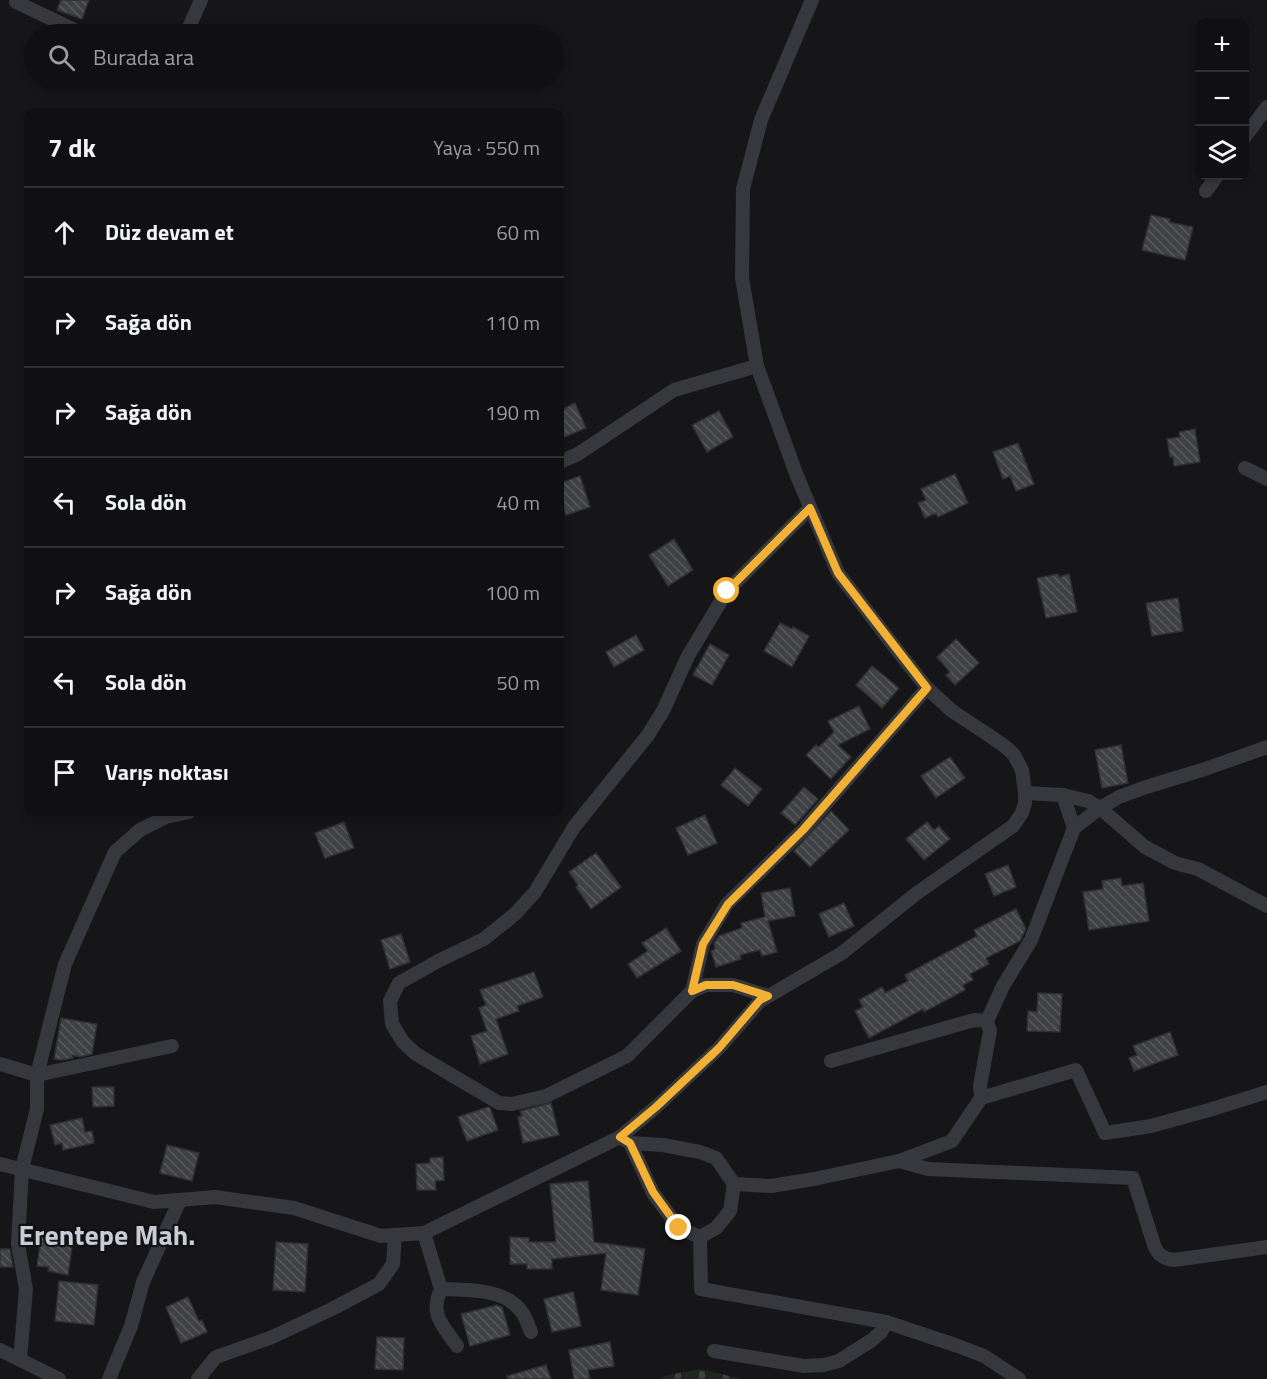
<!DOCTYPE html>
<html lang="tr">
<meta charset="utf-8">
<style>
:root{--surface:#101012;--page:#19191b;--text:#f1f3f6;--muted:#9c9d9f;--line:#303032}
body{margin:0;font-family:"Titillium Web",sans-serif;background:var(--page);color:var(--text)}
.controls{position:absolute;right:18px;top:18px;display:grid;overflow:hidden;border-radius:12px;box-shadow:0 3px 9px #0003}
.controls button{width:54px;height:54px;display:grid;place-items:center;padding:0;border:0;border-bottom:2px solid var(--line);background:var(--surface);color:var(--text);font:30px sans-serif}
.stop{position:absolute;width:18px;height:18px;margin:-14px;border:4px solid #f2b134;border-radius:50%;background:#fff}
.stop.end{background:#f2b134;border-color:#fff;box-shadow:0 2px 6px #0008}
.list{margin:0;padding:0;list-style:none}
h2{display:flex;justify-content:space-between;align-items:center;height:78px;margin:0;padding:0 24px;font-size:26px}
h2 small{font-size:20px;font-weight:400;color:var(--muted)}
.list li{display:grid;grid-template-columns:39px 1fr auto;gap:18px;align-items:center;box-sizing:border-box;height:90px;padding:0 24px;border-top:2px solid var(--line)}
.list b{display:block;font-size:22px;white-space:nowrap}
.list em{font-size:20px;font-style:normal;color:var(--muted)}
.icon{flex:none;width:33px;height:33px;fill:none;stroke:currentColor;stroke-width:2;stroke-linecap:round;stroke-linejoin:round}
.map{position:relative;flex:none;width:1267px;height:1379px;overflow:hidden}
.search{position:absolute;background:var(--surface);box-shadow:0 3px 9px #0003;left:24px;top:24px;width:540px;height:66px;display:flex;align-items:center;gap:15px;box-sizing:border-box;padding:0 21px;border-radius:33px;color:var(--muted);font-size:22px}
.panel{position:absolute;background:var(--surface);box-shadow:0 3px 9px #0003;left:24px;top:108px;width:540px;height:708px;border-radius:12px}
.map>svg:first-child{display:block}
.cemetery{fill:url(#cemetery-stones)}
.building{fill:url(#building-back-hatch);stroke:#303034;stroke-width:1.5}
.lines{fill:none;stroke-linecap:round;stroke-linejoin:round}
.minor{stroke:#37383d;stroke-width:14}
.route{stroke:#f2b134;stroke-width:8}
.labels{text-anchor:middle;stroke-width:4.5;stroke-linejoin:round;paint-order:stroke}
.district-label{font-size:28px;font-weight:bold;fill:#c9ccd4;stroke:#111113}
</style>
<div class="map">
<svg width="1267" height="1379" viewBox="0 0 1267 1379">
<defs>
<pattern id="cemetery-stones" width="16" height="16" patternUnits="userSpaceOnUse" patternTransform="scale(1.5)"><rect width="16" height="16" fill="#1e261f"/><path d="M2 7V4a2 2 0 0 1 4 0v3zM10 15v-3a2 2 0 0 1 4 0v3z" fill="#3c433d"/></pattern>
<pattern id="building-back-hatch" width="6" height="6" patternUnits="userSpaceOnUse" patternTransform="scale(1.5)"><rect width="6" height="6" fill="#404145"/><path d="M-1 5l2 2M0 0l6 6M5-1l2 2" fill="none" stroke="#595a5e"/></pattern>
</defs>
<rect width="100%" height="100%" fill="#161618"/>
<path class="cemetery" d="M701,1369l40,10h-81l8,-4z"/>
<g class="building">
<path d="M61,0h28l-7,19 -25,-9z"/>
<path d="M1151,215l19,4 -1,3 24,5 -8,33 -43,-10z"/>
<path d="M575,403l11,25 -24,10 -2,-7v-21z"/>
<path d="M719,411l14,26 -26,15 -15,-27z"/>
<path d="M1195,429l5,33 -26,4 -1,-9h-3l-3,-18 13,-2 -1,-5z"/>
<path d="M1018,443l16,41 -18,7 -6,-15 -7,3 -10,-27z"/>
<path d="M955,474l13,29 -30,14 -2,-4 -11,5 -7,-15 8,-3 -5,-11z"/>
<path d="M580,476l10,31 -24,8 -6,-21v-11z"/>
<path d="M674,539l19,31 -25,16 -19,-31z"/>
<path d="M1058,574l1,3 10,-3 8,38 -31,6 -9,-40z"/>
<path d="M1178,598l5,33 -31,5 -6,-33z"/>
<path d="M780,623l12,6 1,-2 16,9 -17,31 -28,-16z"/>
<path d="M636,635l8,15 -30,17 -8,-15z"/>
<path d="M956,639l23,24 -24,22 -9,-10 4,-3 -13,-15z"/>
<path d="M710,644l19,11 -17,30 -19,-10z"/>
<path d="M872,666l27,22 -17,20 -26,-23z"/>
<path d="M859,706l11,23 -32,16 13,12 -20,22 -25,-24 10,-10 3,2 15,-15 -6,-11z"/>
<path d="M1121,745l7,38 -26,5 -7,-38z"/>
<path d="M950,757l15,21 -29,20 -15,-22z"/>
<path d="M735,768l27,21 -14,17 -27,-21z"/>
<path d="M804,787l14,12 -23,26 -14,-12z"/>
<path d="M831,811l18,19 -39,37 -16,-16z"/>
<path d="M705,815l12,28 -29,12 -12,-27z"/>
<path d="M344,822l10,26 -29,10 -10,-25z"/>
<path d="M927,822l7,8 5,-4 11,13 -26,21 -18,-21z"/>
<path d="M596,853l25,34 -30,22 -15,-22 2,-2 -9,-13z"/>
<path d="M1008,865l8,22 -22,9 -9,-22z"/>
<path d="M1121,878l1,8 21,-3 6,38 -60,9 -6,-38 20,-3 -1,-8z"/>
<path d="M790,888l5,28 -27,5 9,31 -15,4 -2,-6 -20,5 1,4 -25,8 -5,-16 4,-2 -1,-6 5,-7 23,-8 -1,-5 24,-6 -4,-24z"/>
<path d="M844,903l10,23 -25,11 -10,-23z"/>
<path d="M1016,909l10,20 -6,12 -34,17 3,6 -19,10 3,6 -10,5 2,5 -41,22 -1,-3 -54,29 -14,-27 8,-4 -4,-7 23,-13 3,6 23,-12 -3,-6 72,-39 -3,-6z"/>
<path d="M666,928l15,23 -44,27 -9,-14 20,-13 -6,-8z"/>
<path d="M401,934l9,28 -20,7 -9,-29z"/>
<path d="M534,972l9,25 -26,9 2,5 -23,8 12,35 -28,10 -9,-28 16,-5 -8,-23 7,-3 -6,-15z"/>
<path d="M1038,993l24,1 -2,38 -33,-1 1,-20 9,1z"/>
<path d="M61,1018l36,6 -5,30 -12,3 -7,-2v3l-10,2 -9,-1z"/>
<path d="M1170,1032l8,23 -44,16 -5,-13 8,-3 -4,-9z"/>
<path d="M92,1087h22v19l-21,1z"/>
<path d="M551,1103l8,32 -36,8 -5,-26 4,-1 -2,-5z"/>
<path d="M488,1107l2,1 8,22 -31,11 -9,-24z"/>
<path d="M82,1118l3,14 7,-1 2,12 -31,7 -1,-7 -7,2 -5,-20z"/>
<path d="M167,1145l32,8 -7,28 -32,-8z"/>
<path d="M443,1157l1,23 -9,1 1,9h-19l-1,-26 14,-1v-5z"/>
<path d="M588,1181l6,61 51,7 -7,46 -37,-5 5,-37 -54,6v10h-25v-5h-17v-27l19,1v4h27l-6,-58z"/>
<path d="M42,1230l28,4 -1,6h4l-5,35 -20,-4 1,-4 -12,-1z"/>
<path d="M276,1242l32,2 -3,48 -32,-2z"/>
<path d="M0,1249h10l3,18h-13z"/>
<path d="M59,1281l39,4 -4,40 -39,-4z"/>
<path d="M573,1292l8,34 -29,6 -8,-33z"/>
<path d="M188,1297l11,24 3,-1 5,12 -26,11 -15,-36z"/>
<path d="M497,1305l5,2 8,28 -40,11 -9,-32z"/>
<path d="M377,1337l27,1 -1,32 -28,-1z"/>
<path d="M610,1342l4,24 -26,4 2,9h-16l-5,-29z"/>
<path d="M546,1365l5,14h-43l-1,-3z"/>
</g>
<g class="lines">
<g class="minor">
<path d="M16,0v2l67,32"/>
<path d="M186,34l15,-34"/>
<path d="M1244,138l23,-31"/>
<path d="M1206,191l11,-15"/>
<path d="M560,462l18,-8 96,-64 83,-24"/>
<path d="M1245,468l22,11"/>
<path d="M1025,793l38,2 25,6 12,7 45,39 30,16 23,6 69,37"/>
<path d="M1063,795l11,33"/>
<path d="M692,991l11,-47 24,-40 76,-74 124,-142"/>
<path d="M768,996l-35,-11h-27l-14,6 -65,65 -81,40 -34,8 -13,-1 -83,-49 -13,-12 -11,-18 -2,-23 9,-18 41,-23 44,-21 31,-25 20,-22 39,-65 74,-92 15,-24 25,-55 39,-65 83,-83"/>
<path d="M831,1061l143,-41 13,1"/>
<path d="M0,1064l37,11 135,-29"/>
<path d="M981,1098l95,-28 29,63 46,-7 58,-16 58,-18"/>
<path d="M620,1137l10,6 33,2 37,7 16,6 18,26 37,2 43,-7 85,-18 53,-20 29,-43 -1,-12 10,-55 -3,-10 16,-35 28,-46 43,-112 26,-20 19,-11 24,-9 62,-19 62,-22"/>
<path d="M630,1143l23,50 26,35 21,9 1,52 185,33 72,24 26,10 35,23"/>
<path d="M899,1161l29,8 205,9 21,67c3,9 9,14 20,15l93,-13"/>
<path d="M0,1164l154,38 61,-5 79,11 87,28 43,-3 196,-96 36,-30 63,-59 41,-47 82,-48 75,-60 96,-67 9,-13 3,-10v-10l-3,-23 -8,-15 -7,-7 -17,-12 -38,-25 -25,-23 -30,-38 -59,-77 -41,-97 -40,-110 -15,-88 1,-89 18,-69 51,-120"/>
<path d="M424,1233l17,56c-12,26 2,36 16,57"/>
<path d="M700,1237l16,-9 14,-17 4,-27"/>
<path d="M441,1289c26,1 63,-1 80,22 5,6 7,14 10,21"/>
<path d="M0,1350l59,29"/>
<path d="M714,1351l90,15 20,-1 15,-4 33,-21 9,-8 5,-10"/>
<path d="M20,1360l6,-71 -8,-45 4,-75 15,-60v-34l28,-111 50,-112 25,-22 26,-13 23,-5"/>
<path d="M109,1379l22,-53 12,-44 37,-82"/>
<path d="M198,1379l18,-22 54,-19 62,-29 47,-25 14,-20 2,-29"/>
</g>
</g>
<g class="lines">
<path class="route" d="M679,1228l-26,-36 -23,-49 -10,-6 36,-30 63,-59 41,-48 8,-4 -35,-11h-27l-14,6 11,-47 25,-40 75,-74 124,-142 -89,-115 -28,-65 -83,83"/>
</g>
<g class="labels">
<g class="district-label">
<text x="107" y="1245">Erentepe Mah.</text>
</g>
</g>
</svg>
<div class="controls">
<button>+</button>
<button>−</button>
<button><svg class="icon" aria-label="layers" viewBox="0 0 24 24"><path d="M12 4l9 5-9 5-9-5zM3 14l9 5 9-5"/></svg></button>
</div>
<div class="stop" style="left:727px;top:591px"></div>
<div class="stop end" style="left:679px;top:1228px"></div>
<div class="search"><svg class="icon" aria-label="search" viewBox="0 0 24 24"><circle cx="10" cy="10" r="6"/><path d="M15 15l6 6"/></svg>Burada ara</div>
<section class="panel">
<h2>7 dk<small>Yaya · 550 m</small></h2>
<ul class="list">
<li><svg class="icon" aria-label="ahead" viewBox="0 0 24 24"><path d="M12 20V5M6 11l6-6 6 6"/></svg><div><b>Düz devam et</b></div><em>60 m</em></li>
<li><svg class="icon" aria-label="right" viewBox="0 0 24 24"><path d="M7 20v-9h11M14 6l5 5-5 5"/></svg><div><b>Sağa dön</b></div><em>110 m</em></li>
<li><svg class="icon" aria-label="right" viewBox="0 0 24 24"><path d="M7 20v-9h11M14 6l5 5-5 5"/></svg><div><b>Sağa dön</b></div><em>190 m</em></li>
<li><svg class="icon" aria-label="left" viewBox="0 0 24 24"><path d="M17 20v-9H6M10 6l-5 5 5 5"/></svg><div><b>Sola dön</b></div><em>40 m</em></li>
<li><svg class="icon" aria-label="right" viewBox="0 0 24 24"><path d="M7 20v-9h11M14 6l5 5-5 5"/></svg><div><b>Sağa dön</b></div><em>100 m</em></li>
<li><svg class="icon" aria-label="left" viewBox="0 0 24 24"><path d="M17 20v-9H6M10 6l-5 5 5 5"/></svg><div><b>Sola dön</b></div><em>50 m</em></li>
<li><svg class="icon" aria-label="arrive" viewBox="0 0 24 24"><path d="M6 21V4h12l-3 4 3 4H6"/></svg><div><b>Varış noktası</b></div></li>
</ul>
</section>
</div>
